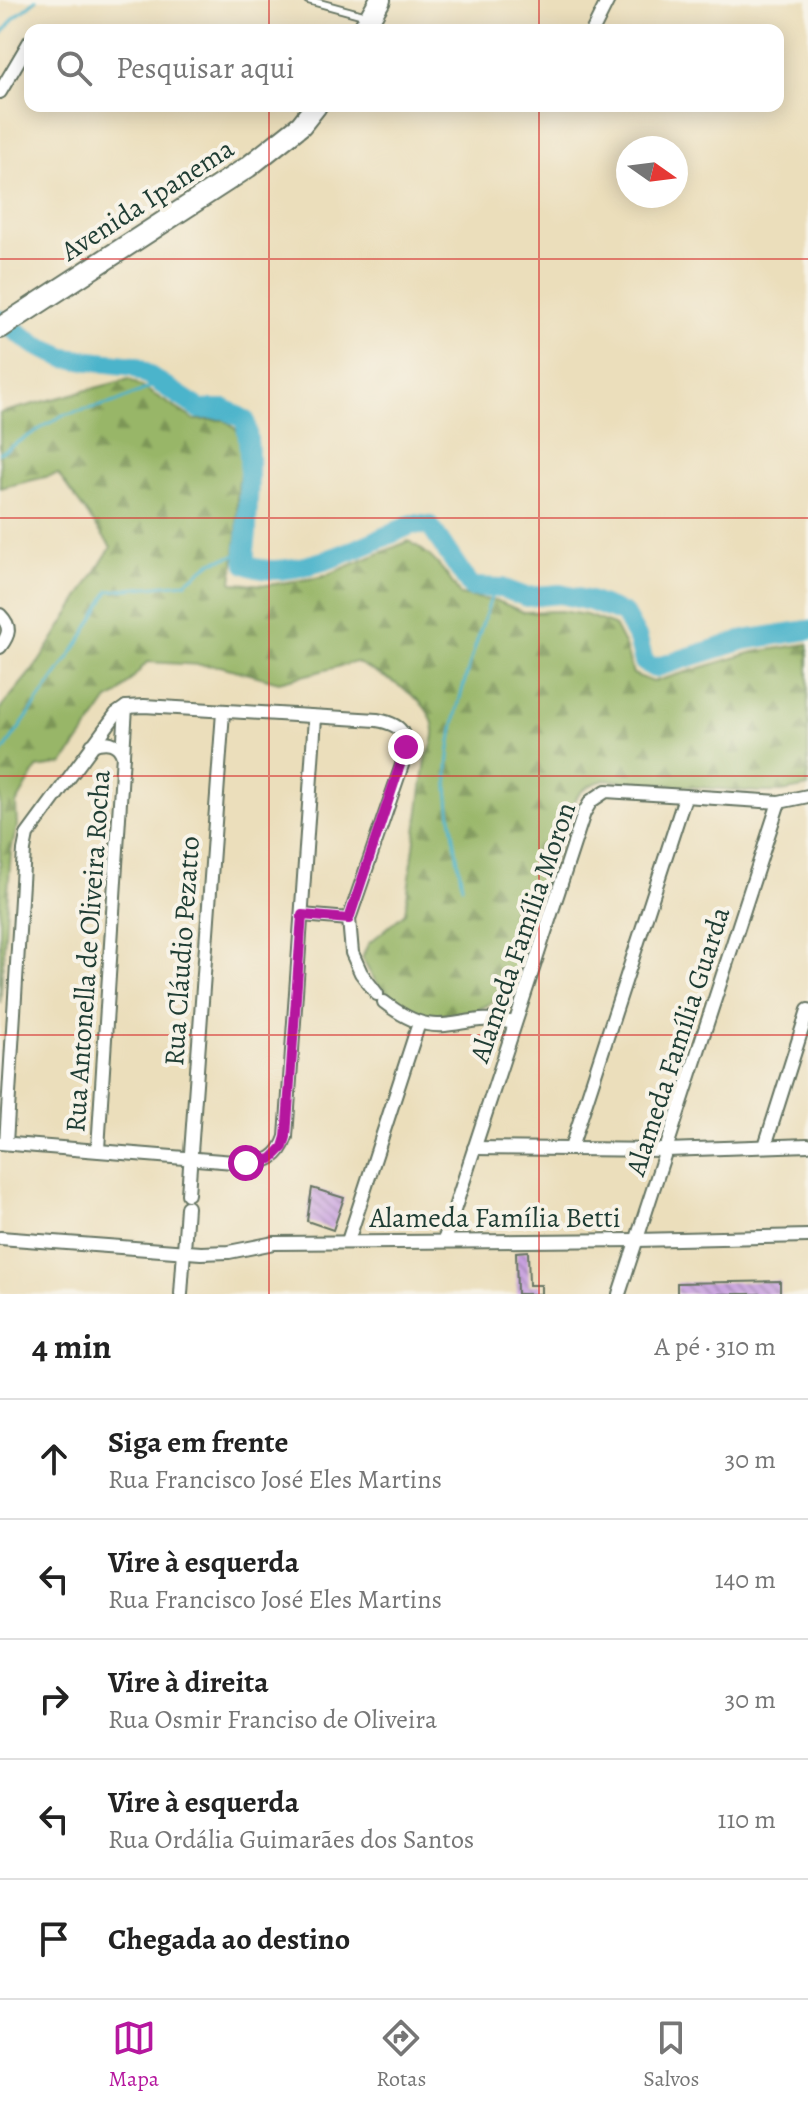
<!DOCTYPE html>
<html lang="pt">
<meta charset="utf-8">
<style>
:root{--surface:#fff;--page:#f6f6f6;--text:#222;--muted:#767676;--line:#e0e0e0;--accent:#b5179e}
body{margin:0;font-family:Alegreya,serif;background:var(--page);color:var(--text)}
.compass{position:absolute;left:616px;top:136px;width:72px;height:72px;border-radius:50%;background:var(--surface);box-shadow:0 4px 20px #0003;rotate:104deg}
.stop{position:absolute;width:24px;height:24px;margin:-18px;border:6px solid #b5179e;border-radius:50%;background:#fff}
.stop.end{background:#b5179e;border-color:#fff;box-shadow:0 2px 8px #0008}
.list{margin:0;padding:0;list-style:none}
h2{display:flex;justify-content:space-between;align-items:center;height:104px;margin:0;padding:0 32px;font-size:34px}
h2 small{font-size:26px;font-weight:400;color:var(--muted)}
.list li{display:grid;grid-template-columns:52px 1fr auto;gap:24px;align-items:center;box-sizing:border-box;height:120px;padding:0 32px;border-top:2px solid var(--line)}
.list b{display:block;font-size:30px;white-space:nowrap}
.list p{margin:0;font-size:26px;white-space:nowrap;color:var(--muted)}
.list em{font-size:26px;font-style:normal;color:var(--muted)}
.icon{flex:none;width:44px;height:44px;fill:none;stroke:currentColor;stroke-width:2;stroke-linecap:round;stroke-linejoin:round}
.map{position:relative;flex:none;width:808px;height:1294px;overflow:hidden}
.search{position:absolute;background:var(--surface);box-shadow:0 4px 20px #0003;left:24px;right:24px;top:24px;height:88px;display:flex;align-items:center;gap:20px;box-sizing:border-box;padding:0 28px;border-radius:16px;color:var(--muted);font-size:30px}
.sheet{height:704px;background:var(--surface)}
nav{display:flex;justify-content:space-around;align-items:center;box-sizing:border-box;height:112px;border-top:2px solid var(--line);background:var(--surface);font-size:22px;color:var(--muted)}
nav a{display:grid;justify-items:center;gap:4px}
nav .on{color:var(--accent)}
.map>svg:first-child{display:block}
.forest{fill:url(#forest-firs);stroke:#5c7a4e;stroke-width:2}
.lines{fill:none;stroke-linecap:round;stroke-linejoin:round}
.stream{stroke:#4cb4cb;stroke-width:3}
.river{stroke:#4cb4cb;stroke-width:20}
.building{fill:url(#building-back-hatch)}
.lane-casing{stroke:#667563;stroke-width:10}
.street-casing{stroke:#667563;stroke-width:16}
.primary-casing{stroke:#667563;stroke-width:24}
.lane{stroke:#fff;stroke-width:6}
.street{stroke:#fff;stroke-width:12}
.primary{stroke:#fff;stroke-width:20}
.route{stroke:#b5179e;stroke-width:10}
.grid{fill:none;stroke:#d62828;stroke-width:2;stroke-opacity:0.55}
.labels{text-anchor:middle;stroke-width:8;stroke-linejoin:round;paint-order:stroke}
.street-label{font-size:28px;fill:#1f3d34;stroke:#f7f3e8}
</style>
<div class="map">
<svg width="808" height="1294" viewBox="0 0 808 1294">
<defs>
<pattern id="forest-firs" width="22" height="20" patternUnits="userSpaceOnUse" patternTransform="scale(2)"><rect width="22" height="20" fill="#98b668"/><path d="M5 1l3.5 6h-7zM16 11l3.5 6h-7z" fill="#7b9556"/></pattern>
<pattern id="building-back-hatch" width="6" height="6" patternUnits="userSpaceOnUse" patternTransform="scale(2)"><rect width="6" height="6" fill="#c8a0df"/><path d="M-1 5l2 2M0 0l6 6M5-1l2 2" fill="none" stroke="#a284b6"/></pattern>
</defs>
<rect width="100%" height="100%" fill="#f7f3e8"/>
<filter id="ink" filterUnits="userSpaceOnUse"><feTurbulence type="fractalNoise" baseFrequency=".0125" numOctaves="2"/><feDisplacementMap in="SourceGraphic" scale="16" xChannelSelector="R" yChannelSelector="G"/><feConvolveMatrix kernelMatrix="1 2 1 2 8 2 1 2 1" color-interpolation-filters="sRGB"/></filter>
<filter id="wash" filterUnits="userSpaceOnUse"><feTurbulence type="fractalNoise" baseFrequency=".006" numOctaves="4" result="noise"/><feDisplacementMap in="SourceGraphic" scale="32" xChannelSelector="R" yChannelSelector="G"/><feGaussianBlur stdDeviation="1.8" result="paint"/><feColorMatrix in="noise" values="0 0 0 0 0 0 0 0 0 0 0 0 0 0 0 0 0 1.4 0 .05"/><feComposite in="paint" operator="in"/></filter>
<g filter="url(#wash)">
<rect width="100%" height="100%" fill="#ebdebb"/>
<path class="forest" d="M129,379l66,41h30l12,10 6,19 -6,46v39l-5,49 36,2 54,-8 87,-36c24,14 37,31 51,54l40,7 23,10 38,-1 25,4 28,10 11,21 8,28 20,8 101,-30 54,-8v143l-26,5h-24l-153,-12c-18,5 -26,10 -34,28 -13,39 -26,78 -40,117 -7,22 -14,50 -29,68 -18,20 -48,26 -74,23 -31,-4 -53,-31 -66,-58l6,-14 37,-31 21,-154c2,-6 6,-12 7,-18 10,-40 -50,-64 -77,-79l-77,20 -59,-16 -73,-4 -29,33 -10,5 -45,64 -26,4 -21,36 1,23 -6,24 -11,153v-295l39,-47 72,-115 -53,-73 -58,14v-75z"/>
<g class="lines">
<g class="stream">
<path d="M0,37l14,-19 22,-18"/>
<path d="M0,453l63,-38 53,-13 44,-19"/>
<path d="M0,756l81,-116 28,-49 76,-8 27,-21 31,-9"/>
<path d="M462,886c-5,-33 -12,-66 -14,-99 -3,-60 28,-141 46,-199"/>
</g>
<path class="river" d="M0,320l37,26 28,12 69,8 66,43h25l20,11c8,37 2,75 2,113 -1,12 -4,20 -1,31 42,22 125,-22 167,-40l17,2 41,61 31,1 24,9 34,-3 30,7 34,13 14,25 6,23 10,6 90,-28 64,-10"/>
</g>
<g id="blocks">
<g class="building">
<path d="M312,1188l32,10 -11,32 -26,-9z"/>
<path d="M528,1251l1,34h12v9h-24l-1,-42z"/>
<path d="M780,1281v13h-103v-11z"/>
</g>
</g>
</g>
<g filter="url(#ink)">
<use href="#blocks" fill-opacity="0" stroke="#667563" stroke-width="2"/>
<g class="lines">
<defs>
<path id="lane" d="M308,0l59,16"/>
<g id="street">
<path d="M593,30l15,-30"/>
<path d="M0,92l30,-51"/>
<path d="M0,615c12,12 9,20 0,32"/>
<path d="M92,745c14,-5 26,-4 31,11"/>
<path d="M302,915l47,4"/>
<path d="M384,1002c59,46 74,7 130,21"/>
<path d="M0,1143l246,20c21,0 33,-5 40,-26l29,-419"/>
<path d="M6,1143l18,-293 3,-15 89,-121 10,-7 18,-1 233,14c30,5 31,18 25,45l-53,154 3,34 9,20 16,21"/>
<path d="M765,1146l43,-136"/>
<path d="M474,1148l193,2 141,-5"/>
<path d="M571,1148l114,-351"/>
<path d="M98,1149l28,-442"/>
<path d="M188,1194l35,-482"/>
<path d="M0,1238l201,15 28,-1 45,-9 363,-3 171,-4"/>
<path d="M348,1241l71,-218"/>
<path d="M444,1241l140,-428 7,-12 15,-10 173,11 29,-6"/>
<path d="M181,1294l6,-87"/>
<path d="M619,1294l160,-492"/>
</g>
<g id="primary">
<path d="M363,30l17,-30"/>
<path d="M0,328l248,-161 53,-42 15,-19"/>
</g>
</defs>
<use href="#lane" class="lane-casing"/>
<use href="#street" class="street-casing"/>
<use href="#primary" class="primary-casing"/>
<use href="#lane" class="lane"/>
<use href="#street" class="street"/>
<use href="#primary" class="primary"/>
</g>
</g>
<g class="lines" filter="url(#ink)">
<path class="route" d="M246,1163l25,-4 12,-12 3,-10 16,-222 47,4 57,-172"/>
</g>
<path class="grid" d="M269,0v30M539,0v30M269,106v1188M539,106v1188M0,259h808M0,518h808M0,776h808M0,1035h808"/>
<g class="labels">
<g class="street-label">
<text transform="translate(147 199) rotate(-33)" y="10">Avenida Ipanema</text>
<text transform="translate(522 932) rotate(-71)" y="10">Alameda Família Moron</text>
<text transform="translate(87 951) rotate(-86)" y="10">Rua Antonella de Oliveira Rocha</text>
<text transform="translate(181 951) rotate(-86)" y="10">Rua Cláudio Pezatto</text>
<text transform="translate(677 1041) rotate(-72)" y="10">Alameda Família Guarda</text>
<text x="495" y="1227">Alameda Família Betti</text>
</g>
</g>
</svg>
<svg class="compass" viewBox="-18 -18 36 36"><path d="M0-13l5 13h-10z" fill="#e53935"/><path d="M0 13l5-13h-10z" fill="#767676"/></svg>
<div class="stop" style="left:246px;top:1163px"></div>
<div class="stop end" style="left:406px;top:747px"></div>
<div class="search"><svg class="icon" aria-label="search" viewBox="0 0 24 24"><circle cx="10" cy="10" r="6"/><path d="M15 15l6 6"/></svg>Pesquisar aqui</div>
</div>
<section class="sheet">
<h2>4 min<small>A pé · 310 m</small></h2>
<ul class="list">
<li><svg class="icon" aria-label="ahead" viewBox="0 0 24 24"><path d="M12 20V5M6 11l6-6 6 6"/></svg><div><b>Siga em frente</b><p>Rua Francisco José Eles Martins</p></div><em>30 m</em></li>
<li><svg class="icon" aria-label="left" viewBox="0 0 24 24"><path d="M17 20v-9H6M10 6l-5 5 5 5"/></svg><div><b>Vire à esquerda</b><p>Rua Francisco José Eles Martins</p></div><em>140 m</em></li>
<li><svg class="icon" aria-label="right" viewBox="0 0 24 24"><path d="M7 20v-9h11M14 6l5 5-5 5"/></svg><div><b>Vire à direita</b><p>Rua Osmir Franciso de Oliveira</p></div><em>30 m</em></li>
<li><svg class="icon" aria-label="left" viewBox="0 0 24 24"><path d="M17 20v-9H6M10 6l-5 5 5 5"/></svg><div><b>Vire à esquerda</b><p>Rua Ordália Guimarães dos Santos</p></div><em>110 m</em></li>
<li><svg class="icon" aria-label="arrive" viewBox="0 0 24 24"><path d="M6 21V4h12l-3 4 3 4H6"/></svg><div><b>Chegada ao destino</b></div></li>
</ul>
</section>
<nav>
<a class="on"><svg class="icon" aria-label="map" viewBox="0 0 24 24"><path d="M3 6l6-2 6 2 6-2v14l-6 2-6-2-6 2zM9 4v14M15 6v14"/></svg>Mapa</a>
<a><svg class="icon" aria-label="directions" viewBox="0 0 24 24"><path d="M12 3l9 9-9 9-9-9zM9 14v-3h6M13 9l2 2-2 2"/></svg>Rotas</a>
<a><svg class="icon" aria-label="saved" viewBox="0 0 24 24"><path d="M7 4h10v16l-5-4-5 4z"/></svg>Salvos</a>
</nav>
